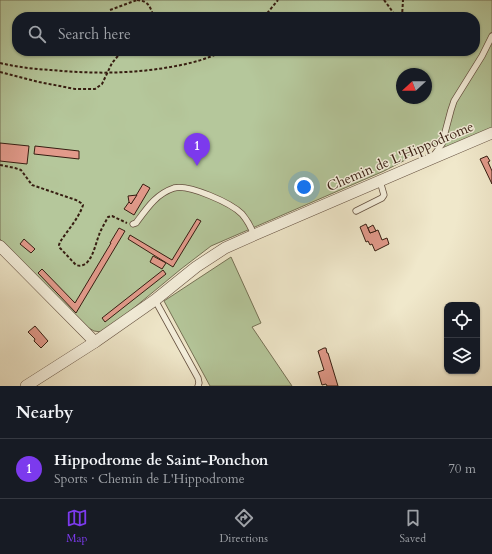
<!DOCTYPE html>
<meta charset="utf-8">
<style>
:root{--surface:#171b24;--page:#242831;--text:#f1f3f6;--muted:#9ea1a6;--line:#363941;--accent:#7c3aed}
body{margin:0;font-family:Cardo,serif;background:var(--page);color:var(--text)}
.controls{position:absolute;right:12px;bottom:12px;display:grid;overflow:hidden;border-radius:8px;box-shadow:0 1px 3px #0004}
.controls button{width:36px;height:36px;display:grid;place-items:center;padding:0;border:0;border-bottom:1px solid var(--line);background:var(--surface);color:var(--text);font:20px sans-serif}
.compass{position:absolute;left:396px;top:68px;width:36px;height:36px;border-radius:50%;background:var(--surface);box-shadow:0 1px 3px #0004;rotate:249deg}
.you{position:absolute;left:304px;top:187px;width:14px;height:14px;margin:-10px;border:3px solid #fff;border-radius:50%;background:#1a73e8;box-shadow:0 0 0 6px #1a73e833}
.badge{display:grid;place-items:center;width:26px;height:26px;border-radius:50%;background:var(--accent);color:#fff;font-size:13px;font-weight:700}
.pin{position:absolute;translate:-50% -33px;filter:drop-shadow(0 1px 2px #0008)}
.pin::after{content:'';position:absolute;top:21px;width:14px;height:12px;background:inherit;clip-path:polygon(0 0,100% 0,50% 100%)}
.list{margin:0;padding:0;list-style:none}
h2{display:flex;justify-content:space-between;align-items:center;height:52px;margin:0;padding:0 16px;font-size:17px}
h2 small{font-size:13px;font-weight:400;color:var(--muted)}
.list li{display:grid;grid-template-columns:26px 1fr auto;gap:12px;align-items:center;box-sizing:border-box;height:60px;padding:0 16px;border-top:1px solid var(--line)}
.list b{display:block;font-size:15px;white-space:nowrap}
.list p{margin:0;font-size:13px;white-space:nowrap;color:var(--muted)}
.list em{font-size:13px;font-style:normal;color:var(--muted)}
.icon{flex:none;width:22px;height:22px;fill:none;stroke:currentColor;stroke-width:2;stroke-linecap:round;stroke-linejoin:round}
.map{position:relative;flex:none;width:492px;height:386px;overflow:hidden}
.search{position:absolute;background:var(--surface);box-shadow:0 1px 3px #0004;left:12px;right:12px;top:12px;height:44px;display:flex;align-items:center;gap:10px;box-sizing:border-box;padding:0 14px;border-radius:16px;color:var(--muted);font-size:15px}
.sheet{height:112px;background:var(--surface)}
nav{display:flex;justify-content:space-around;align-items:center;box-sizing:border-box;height:56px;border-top:1px solid var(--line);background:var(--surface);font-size:11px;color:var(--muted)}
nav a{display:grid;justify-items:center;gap:2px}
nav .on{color:var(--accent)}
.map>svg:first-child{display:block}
.green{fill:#b5c79b;stroke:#767256;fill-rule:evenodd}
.building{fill:#e29a8b;stroke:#361d11}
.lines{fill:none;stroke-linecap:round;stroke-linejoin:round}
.service-casing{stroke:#645040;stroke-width:7}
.minor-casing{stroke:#645040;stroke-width:12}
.path{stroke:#361d11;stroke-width:2;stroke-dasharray:3 2;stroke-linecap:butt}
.service{stroke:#f5f0dd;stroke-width:5.5}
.minor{stroke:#f5f0dd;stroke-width:11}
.labels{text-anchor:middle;stroke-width:3;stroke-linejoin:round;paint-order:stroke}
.street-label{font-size:14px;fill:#361d11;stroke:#f5f0dd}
</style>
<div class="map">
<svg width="492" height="386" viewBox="0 0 492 386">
<rect width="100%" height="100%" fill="#f0e8cb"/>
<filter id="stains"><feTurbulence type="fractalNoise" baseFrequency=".005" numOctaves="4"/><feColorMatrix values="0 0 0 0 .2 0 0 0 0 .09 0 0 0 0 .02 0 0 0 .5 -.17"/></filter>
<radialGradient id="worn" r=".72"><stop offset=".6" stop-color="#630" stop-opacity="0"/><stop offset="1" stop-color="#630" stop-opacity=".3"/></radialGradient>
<g class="green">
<path d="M0,0h492v128l-48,21 -6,-6 -54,28 -173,75 -30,23 -74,61 -6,2 -7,-1 -5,-3 -89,-89zM17,17h458v34h-458zM402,74h24v24h-24z"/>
<path d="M231,257l30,66 -9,4 40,59h-82l-46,-85z"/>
</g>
<g class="building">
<path d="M0,143l29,3 -2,18 -27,-3z"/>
<path d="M35,146l44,5v8l-45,-5z"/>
<path d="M487,156l3,5 -2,1 4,9v13l-12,-25z"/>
<path d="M143,184l7,4 -16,27 -10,-6 5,-7 2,2z"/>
<path d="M137,195l-6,9 -2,-2 -1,-6z"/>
<path d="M197,219l4,2 -28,46 -45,-28 2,-4 42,25z"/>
<path d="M366,224l4,9 8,-3 4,10 5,-2 2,6 -14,7 -3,-7 -2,1 -2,-4 -2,1 -6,-15z"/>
<path d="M373,225l3,6 -6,2 -2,-5z"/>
<path d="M119,228l6,3 -49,82 -38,-40 4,-4 33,34 36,-60h-1z"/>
<path d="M24,239l11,10 -4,4 -11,-9z"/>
<path d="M153,256l13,7 -4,6 -12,-7z"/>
<path d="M163,270l3,4 -61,48 -3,-4z"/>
<path d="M35,326l13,15 -7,7 -7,-7 1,-2 -7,-7z"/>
<path d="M324,348h2l1,5h1l10,33h-11l-1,-2 -4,1 -4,-13 6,-2 -6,-19z"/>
</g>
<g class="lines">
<defs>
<g id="service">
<path d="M434,155l8,-11 1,-4 8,-30 3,-9 28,-45 10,-20"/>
<path d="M356,211l26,-13 2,-3 -4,-14"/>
<path d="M133,224l3,-1c11,-15 20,-29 38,-35 15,-4 57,15 68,26 5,6 9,13 12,21"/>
<path d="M155,300l43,78 1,5 -1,3"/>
</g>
<g id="minor">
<path d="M0,246l95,96"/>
<path d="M26,386l69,-44 60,-42 41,-33 29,-19 29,-13 177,-76 61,-26"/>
</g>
</defs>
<use href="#service" class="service-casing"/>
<use href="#minor" class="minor-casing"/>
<g class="path">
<path d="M137,0c12,1 13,7 17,17"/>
<path d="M384,0l6,8 6,9"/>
<path d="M110,10l27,-10"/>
<path d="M264,17l14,-17"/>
<path d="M402,17l1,-17"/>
<path d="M0,63c17,4 34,6 51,7 42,4 84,4 125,-4 16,-3 32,-7 46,-15"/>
<path d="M0,72l39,10 36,7h20l7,-5 10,-21 5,-6 7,-6"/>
<path d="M0,165l15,3 6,2 11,15 44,15 5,3 2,2c-4,13 -16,26 -23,37l-1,3 1,3 16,17c15,5 19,-20 23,-30 2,-6 6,-12 9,-18l4,-1 15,7"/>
</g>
<use href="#service" class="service"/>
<use href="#minor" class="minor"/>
</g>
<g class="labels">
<g class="street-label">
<text transform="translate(400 156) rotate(-23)" y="5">Chemin de L'Hippodrome</text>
</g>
</g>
<rect width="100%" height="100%" filter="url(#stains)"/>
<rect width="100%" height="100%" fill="url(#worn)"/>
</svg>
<div class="controls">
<button><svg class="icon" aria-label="locate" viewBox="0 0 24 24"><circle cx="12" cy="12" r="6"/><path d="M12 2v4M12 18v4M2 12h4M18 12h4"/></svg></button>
<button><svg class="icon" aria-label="layers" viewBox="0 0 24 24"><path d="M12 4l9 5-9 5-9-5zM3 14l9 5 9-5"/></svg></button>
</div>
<svg class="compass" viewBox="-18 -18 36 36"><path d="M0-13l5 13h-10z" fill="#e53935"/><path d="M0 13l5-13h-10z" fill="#9ea1a6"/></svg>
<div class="you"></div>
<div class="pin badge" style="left:197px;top:166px">1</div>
<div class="search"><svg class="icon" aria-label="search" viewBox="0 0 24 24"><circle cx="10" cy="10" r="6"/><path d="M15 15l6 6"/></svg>Search here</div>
</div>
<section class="sheet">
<h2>Nearby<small></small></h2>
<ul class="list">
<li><span class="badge">1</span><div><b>Hippodrome de Saint-Ponchon</b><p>Sports · Chemin de L'Hippodrome</p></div><em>70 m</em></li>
</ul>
</section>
<nav>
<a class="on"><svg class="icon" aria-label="map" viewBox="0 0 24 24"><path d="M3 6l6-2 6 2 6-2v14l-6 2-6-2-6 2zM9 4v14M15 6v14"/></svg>Map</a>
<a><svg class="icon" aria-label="directions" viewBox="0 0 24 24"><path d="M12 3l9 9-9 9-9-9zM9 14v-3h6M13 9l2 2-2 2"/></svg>Directions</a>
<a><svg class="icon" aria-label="saved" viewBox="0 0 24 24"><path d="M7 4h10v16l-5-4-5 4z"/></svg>Saved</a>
</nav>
